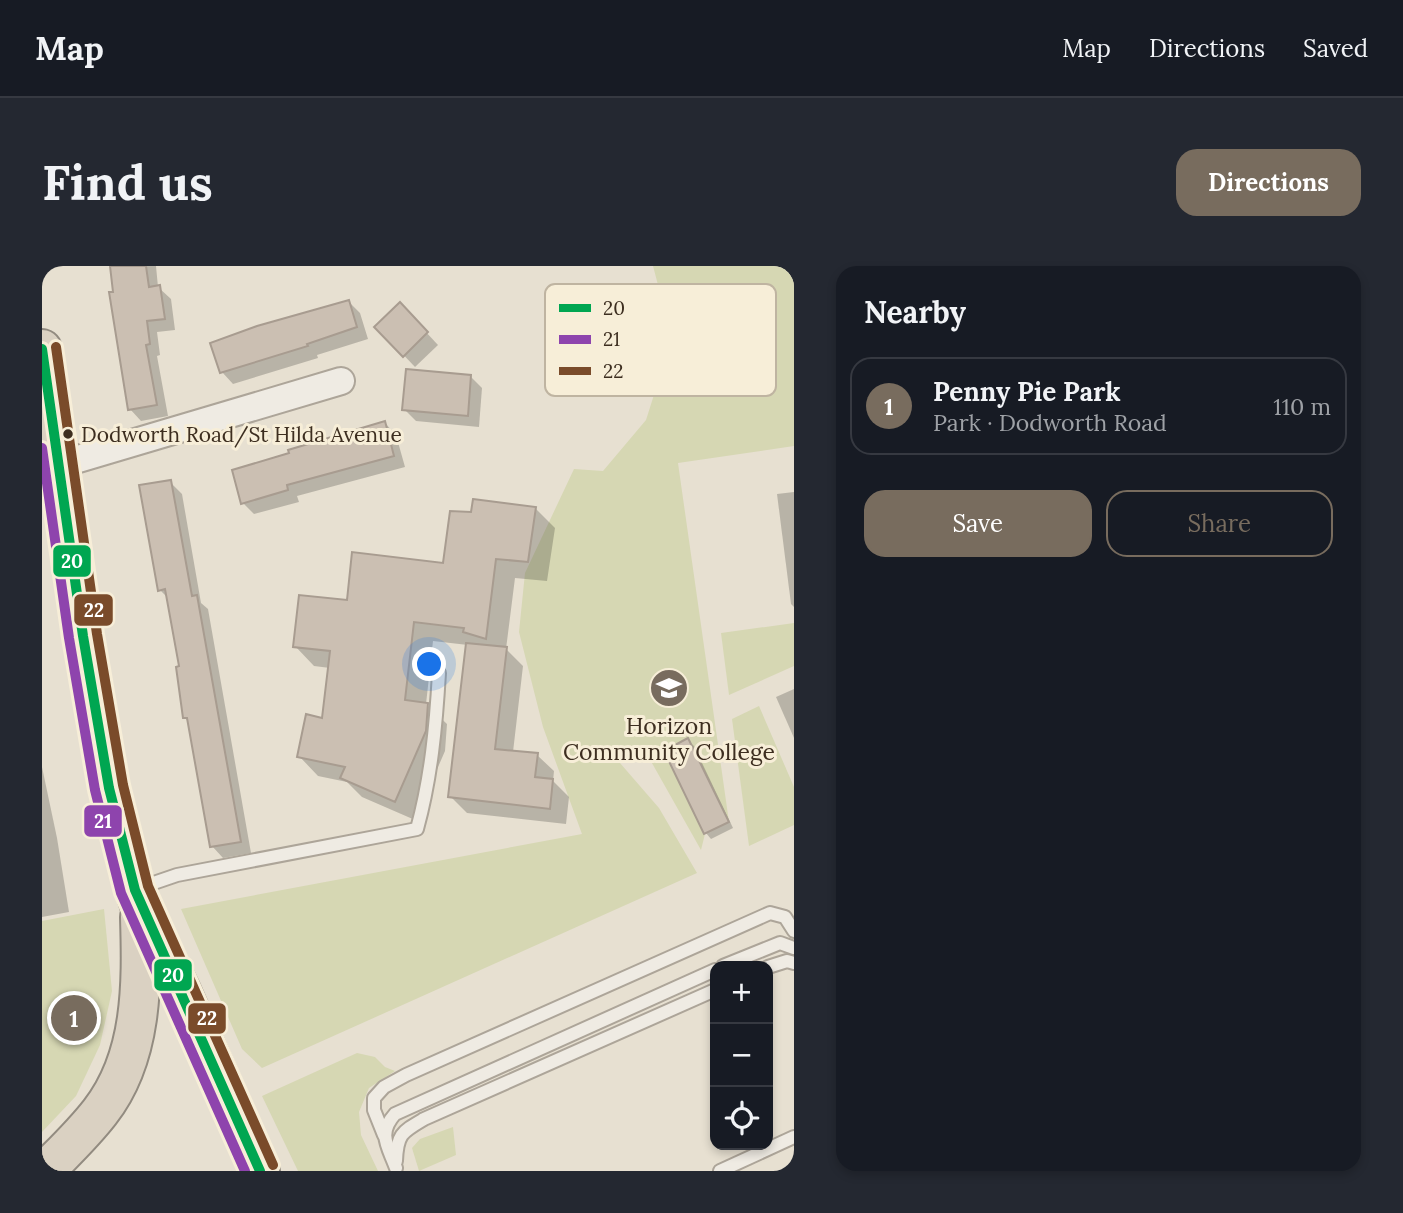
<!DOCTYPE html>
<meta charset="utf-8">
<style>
:root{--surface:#171b24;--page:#242831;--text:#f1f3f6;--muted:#9ea1a6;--line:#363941;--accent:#786c5e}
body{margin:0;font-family:Lora,serif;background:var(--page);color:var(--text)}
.controls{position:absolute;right:21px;bottom:21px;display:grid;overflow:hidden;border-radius:14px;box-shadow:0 4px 10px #0003}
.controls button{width:63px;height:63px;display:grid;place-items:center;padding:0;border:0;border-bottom:2px solid var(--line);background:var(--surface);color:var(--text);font:35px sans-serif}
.you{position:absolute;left:388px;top:399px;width:24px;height:24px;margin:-18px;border:5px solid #fff;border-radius:50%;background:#1a73e8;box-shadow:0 0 0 10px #1a73e833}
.badge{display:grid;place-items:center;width:46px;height:46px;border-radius:50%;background:var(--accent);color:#fff;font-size:23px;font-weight:700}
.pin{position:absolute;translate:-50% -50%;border:4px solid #fff;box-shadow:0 2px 7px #0006}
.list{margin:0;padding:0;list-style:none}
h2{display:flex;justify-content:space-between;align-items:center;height:91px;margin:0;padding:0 28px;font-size:30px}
h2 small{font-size:23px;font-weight:400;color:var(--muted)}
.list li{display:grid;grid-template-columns:46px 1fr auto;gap:21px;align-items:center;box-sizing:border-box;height:98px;margin:0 14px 14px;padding:0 14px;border:2px solid var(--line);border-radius:21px}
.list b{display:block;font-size:26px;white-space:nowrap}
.list p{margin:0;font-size:23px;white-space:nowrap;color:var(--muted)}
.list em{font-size:23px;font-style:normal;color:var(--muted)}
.actions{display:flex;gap:14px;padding:21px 28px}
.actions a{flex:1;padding:16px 0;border:2px solid var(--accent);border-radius:21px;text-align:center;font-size:24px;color:var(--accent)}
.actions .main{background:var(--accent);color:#fff}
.icon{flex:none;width:38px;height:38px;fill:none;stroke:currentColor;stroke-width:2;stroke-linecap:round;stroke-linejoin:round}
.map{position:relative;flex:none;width:752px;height:905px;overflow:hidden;border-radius:21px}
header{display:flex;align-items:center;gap:42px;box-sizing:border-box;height:98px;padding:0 35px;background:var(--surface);border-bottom:2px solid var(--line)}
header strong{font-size:33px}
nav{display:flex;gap:38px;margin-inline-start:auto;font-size:24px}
.intro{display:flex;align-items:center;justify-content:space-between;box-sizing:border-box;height:168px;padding:0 42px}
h1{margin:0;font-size:49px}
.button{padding:18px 32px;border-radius:21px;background:var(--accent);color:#fff;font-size:24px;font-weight:700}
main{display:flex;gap:42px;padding:0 42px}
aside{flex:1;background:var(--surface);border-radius:21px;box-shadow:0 4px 10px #0003}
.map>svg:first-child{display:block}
.green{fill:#d6d7b3}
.shadow{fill:#0003}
.building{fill:#cbbfb2;stroke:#a89c90;stroke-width:2}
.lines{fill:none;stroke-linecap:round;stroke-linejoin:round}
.lane-casing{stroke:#ada599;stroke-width:16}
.street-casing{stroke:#ada599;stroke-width:30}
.highway-casing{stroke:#928b80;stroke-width:42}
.lane{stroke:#efebe3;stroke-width:12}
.street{stroke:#efebe3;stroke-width:26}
.highway{stroke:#dad1c2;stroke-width:38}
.bus-1-casing{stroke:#f7eed8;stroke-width:16}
.bus-2-casing{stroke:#f7eed8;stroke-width:16}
.bus-3-casing{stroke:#f7eed8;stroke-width:16}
.bus-1{stroke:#00a651;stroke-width:10}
.bus-2{stroke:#8e44ad;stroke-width:10}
.bus-3{stroke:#7a4b2a;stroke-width:10}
.bus-dot{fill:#3d2e20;stroke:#f7eed8;stroke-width:2.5}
.labels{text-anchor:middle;stroke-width:6;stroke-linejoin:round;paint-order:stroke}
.bus-label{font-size:21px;fill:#3d2e20;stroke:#f7eed8;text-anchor:start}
.poi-label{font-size:23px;fill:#3d2e20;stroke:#f7eed8}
.key{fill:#f7eed8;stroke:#bfb4a1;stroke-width:2}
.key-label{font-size:19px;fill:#3d2e20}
.line-badge{stroke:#f7eed8;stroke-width:2.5}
.badge-label{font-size:19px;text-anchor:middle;font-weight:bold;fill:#fff}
</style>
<header>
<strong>Map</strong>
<nav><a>Map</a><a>Directions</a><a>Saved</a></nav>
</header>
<div class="intro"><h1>Find us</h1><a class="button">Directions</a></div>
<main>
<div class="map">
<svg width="752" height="905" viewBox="0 0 752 905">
<rect width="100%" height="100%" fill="#e7e0d1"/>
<g class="green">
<path d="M611,0h141v180l-116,17 51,359 -24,12 -4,16 -53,-94 -28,7 39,45 38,65 -435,195 -20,-19 -61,-140 401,-75 -39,-107 -24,-95 6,-59 49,-104 29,2 43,-51 26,-82z"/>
<path d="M752,357v43l-65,29 -8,-62z"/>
<path d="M717,440l35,81v38l-45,21 -17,-127z"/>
<path d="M62,643l8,82 -12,54 -24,51 -34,36v-211z"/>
<path d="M315,787l18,4 10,10 10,4 -26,17 -10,24 2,23 17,36h-80l-36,-75z"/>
<path d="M411,861l3,28 -37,16 -7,-23 8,-9z"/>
</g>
<g class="shadow">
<path d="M70,0h44l2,21 13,12 4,31 -18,2 3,23 -3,1 11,60 -27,5 -11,-12z"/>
<path d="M307,36l11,11 8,26 -51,16 1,3 -85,26 -11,-12z"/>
<path d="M369,50l27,29 -23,22 -38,-40z"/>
<path d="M429,111l11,11 -3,39 -63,-6 -12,-12z"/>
<path d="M343,157l11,12 9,32 -108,29 2,6 -45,12 -11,-11z"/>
<path d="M128,216l12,12 19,109 7,6 43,244 -28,5 -11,-12 -23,-124 -5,-5 -3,-49 -12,-69 -9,-9z"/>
<path d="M752,226v115l-3,-3 -14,-110z"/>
<path d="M493,242l20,20 -8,53 -32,-3 -9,71 17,17 -10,86 24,3 17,16 -1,10 16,16 -3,27 -99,-11 -17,-17 18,-151 -35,-4 -7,63 21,20 -2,27 -30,69 -53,-23 -15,-15 -29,-6 -19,-20 24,-36 7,-52 -16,-2 -19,-20 53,-44 97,-37 28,-51z"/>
<path d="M752,423v49l-18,-41z"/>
<path d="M646,475l6,5 39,82 -22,11 -5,-6z"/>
<path d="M0,501l15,71 12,74 -27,5z"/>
</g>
<g class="building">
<path d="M68,0h36l3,21 11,-2 5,34 -18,2 3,23 -4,1 11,60 -29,5 -19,-118h4z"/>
<path d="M307,34l8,27 -50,17 1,2 -88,27 -10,-30 47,-17z"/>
<path d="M358,36l28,30 -25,25 -29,-30z"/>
<path d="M364,103l65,6 -3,41 -66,-6z"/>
<path d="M343,155l9,35 -107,29 1,5 -47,14 -9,-34 57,-17 -1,-3z"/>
<path d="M129,214l21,116 5,-1 44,247 -31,5 -23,-129h-4l-7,-51 3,-1 -14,-77 -7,2 -19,-106z"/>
<path d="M431,233l63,8 -8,55 -32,-3 -10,80 -23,-7 1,-4 -50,-6 -9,78 23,3 -2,28 -31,71 -55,-24 5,-11 -48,-10 9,-43 16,4 8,-67 -37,-4 6,-52 48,5 5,-48 91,11 7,-52 21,1z"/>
<path d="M424,377l41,4 -12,102 43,4 -3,24 18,2 -3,30 -102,-12z"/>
<path d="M646,472l41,84 -25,12 -40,-83z"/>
</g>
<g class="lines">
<defs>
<g id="lane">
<path d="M97,622l38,-13 240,-46c14,-51 19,-103 22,-156"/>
<path d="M681,700l57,-23 14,5"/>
<path d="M726,701l19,-6 7,2"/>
<path d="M342,869l-10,-25v-12l10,-11 22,-12 364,-162 15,4 9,14"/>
<path d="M354,895c1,-27 6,-29 28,-42l291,-129"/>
<path d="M354,902c-8,-22 -19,-34 -1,-54l320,-144"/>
<path d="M678,905l74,-34"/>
</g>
<path id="street" d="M16,199l283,-84"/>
<g id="highway">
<path d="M0,83l41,287 26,152 26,102 5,15 41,86 79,180"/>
<path d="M3,905c19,-19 38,-37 55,-59 43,-55 42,-128 40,-195"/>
</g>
</defs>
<use href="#lane" class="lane-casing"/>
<use href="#street" class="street-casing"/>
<use href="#highway" class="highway-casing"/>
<use href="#lane" class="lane"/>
<use href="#street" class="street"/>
<use href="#highway" class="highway"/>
<defs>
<path id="bus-1" d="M0,83l41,287 26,152 26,102 125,281"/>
<path id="bus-2" d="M0,182l27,190 26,152 26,103 124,278"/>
<path id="bus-3" d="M14,81l41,287 26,151 25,101 125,279"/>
</defs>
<use href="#bus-1" class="bus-1-casing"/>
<use href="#bus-2" class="bus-2-casing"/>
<use href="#bus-3" class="bus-3-casing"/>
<use href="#bus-1" class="bus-1"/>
<use href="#bus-2" class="bus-2"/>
<use href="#bus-3" class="bus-3"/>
</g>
<defs>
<symbol id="school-disc" viewBox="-11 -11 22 22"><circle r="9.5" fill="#786c5e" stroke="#f7eed8"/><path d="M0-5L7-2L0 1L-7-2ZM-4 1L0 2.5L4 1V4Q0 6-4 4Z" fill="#fff"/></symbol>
</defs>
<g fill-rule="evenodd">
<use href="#school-disc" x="605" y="400" width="44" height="44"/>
</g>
<circle class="bus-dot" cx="26" cy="168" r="6"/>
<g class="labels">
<g class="bus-label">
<text x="39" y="176">Dodworth Road/St Hilda Avenue</text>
</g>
<g class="poi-label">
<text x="627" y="468">Horizon<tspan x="627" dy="26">Community College</tspan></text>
</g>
</g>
<rect x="503" y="18" width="231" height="112" rx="10" class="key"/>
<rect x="517" y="38" width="32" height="8" fill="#00a651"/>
<rect x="517" y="69" width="32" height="9" fill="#8e44ad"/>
<rect x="517" y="101" width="32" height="8" fill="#7a4b2a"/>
<g class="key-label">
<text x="561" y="49">20</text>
<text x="561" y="80">21</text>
<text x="561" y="112">22</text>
</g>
<g class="line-badge">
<rect x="10" y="278" width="40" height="34" rx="7" fill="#00a651"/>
<rect x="31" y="327" width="41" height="34" rx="7" fill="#7a4b2a"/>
<rect x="41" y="538" width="40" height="34" rx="7" fill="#8e44ad"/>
<rect x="111" y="692" width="40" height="34" rx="7" fill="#00a651"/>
<rect x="145" y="736" width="40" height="33" rx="7" fill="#7a4b2a"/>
</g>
<g class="badge-label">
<text x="30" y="302">20</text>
<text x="52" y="351">22</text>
<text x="61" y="562">21</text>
<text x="131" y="716">20</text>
<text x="165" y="759">22</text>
</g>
</svg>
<div class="controls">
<button>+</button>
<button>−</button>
<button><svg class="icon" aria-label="locate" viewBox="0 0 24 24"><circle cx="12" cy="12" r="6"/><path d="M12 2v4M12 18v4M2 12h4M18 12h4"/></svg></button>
</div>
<div class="you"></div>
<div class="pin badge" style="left:32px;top:752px">1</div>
</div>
<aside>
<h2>Nearby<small></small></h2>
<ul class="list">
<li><span class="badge">1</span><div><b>Penny Pie Park</b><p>Park · Dodworth Road</p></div><em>110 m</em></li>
</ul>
<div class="actions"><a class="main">Save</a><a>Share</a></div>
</aside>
</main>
